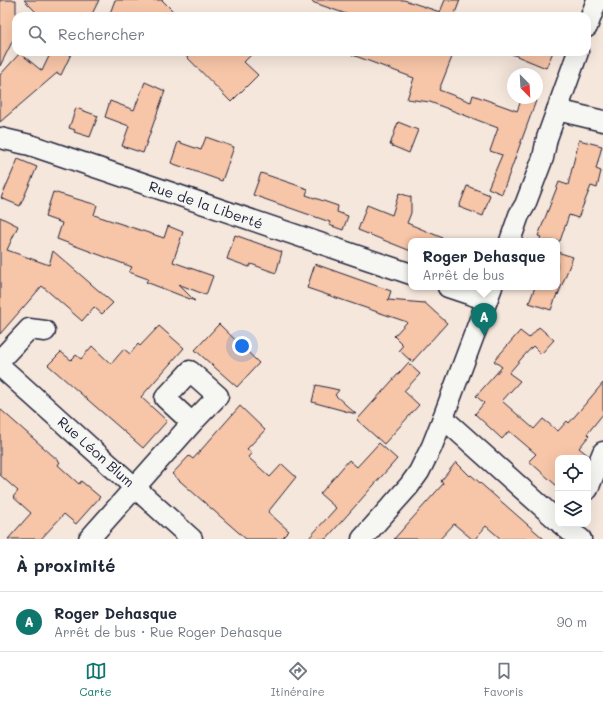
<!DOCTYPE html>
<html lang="fr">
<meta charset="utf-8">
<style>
:root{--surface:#fff;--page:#f6f6f7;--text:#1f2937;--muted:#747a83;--line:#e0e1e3;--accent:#0f766e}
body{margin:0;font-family:Mali,sans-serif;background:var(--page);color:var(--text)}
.controls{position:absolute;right:12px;bottom:12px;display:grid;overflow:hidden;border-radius:8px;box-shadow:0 4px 16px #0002}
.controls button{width:36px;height:36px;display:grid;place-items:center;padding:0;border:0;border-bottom:1px solid var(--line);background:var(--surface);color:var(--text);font:20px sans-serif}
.compass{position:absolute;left:507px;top:68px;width:36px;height:36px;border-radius:50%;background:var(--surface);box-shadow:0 4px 16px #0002;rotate:156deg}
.you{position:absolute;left:242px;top:346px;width:14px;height:14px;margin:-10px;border:3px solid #fff;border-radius:50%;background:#1a73e8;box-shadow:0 0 0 6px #1a73e833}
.badge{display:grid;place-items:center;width:26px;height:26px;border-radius:50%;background:var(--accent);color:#fff;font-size:13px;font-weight:700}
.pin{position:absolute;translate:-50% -33px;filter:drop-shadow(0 1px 2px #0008)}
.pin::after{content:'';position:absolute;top:21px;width:14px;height:12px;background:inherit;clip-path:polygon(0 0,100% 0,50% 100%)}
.popup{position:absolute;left:408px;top:238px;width:152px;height:52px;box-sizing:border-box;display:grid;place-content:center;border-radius:8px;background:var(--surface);filter:drop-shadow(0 1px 3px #0005);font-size:13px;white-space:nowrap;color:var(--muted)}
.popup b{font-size:15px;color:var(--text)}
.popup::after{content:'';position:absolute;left:50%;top:100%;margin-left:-8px;border:8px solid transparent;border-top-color:var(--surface)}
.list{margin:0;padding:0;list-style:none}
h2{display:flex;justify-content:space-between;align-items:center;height:52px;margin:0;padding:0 16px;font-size:17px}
h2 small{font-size:13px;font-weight:400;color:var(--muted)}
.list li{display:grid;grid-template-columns:26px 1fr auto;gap:12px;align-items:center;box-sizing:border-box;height:60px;padding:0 16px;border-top:1px solid var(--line)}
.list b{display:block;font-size:15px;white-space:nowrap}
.list p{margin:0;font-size:13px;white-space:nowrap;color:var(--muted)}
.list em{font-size:13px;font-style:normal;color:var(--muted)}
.icon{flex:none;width:22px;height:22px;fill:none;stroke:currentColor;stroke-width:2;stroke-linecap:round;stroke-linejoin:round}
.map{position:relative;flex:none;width:603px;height:539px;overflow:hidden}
.search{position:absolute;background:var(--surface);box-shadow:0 4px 16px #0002;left:12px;right:12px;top:12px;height:44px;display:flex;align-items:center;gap:10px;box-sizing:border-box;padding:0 14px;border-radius:12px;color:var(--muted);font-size:15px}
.sheet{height:112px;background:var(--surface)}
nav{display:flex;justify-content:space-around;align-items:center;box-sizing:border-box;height:56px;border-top:1px solid var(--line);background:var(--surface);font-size:11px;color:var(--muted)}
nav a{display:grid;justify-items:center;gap:2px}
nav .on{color:var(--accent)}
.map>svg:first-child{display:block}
.building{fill:#f7c5a7;stroke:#22223b}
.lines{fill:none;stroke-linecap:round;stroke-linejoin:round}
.street-casing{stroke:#22223b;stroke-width:23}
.street{stroke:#f6f6f2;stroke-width:20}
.labels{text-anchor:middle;stroke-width:3.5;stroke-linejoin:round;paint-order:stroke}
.street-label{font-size:14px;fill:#22223b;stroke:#f6f6f2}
</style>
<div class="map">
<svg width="603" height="539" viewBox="0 0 603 539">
<rect width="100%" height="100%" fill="#f6e7dc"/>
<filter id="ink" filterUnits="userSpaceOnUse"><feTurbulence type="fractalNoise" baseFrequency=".025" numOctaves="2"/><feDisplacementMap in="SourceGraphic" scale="8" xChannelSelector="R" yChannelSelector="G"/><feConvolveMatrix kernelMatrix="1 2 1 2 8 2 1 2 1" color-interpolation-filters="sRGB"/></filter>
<g filter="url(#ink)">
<g class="building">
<path d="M0,0h16v34l-16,32z"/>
<path d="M24,0h75l-8,16h-51z"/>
<path d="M115,0h47l16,16h-69z"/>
<path d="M313,0h91l36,12 5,-12h15l-6,16h-102l-40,-14z"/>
<path d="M51,52h21l-11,23 -4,-2 -57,49v-47l20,-22 22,18z"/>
<path d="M182,52h72l-10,10 14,13 -27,27z"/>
<path d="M350,52h104l-15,38 32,12 2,-7 44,16 5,-13h15l-35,96 -14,-6 14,-33 -12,-4 8,-23 -68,-26 -23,-3 7,-21 -64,-24z"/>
<path d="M507,52h46l-7,16z"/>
<path d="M145,82l20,9 -22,62 -21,-7 7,-20 -24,-9 5,-16 24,9z"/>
<path d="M76,108l22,8 -8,21 -16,-5 1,-2 -6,-2z"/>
<path d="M398,122l20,8 -9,23 -19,-8z"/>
<path d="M206,137l28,10 -12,34 -51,-18 7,-21 23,8z"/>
<path d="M579,140l23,6 -6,23 5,2 -4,17 -6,-2 -13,32 -9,-3 -9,26h-21l2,-4 -3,-1 21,-54 9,3z"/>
<path d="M18,159l19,8 -17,39 -19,-8z"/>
<path d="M261,173l47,16 -2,6 32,11 -1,6 11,4 -5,14 -14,-5 1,-3 -77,-27z"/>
<path d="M467,186l23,9 -7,21 -24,-9z"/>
<path d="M53,192l44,13 -3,10 70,23 4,-12 15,6 -10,30 40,14 -7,19 -28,-11 17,17 -49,-19 2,-3 -19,-7 3,-5 -75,-28 5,-16 -17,-6z"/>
<path d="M399,193l12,4v16l-4,10 43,18h-39v10l-53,-21 9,-25 25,10z"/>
<path d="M0,217l18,9 -11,24 42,15 4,-14 60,52 -11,11 -8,-7 -12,14 -40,-35 -42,48z"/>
<path d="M235,235l47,17 -6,21 -25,-9 -2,3 -22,-8z"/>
<path d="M557,252l16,5 -15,38 -1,-1 -6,16 -22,-7 6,-16h22z"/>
<path d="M315,264l76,27 -3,9 37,3 22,20 -35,39 -13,-12 4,-5 -9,-9 13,-14 -100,-34z"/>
<path d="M219,324l40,39 -22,24 -42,-37z"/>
<path d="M159,326l25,22 -43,49 26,24 -24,27 -95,-83 13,-13 10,8 5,-5 5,4 11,-13 19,18 13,-15 6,5 8,-10 2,2z"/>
<path d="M539,327l15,13 -13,14 -8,-8 -12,13 -12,14 11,8 -18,20 32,28 9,-10 15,12 9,-10 2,2 34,-40v31l-16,20 2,2 -10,12 10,8 -1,2h-30v29l-29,-26 7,-7 -14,-12 -13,-11 -7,8 -27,-25 9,-11 -8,-7 26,-29 -8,-6 26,-30 9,7z"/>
<path d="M408,363l12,11 -16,17 15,14 -35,39 -27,-24z"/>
<path d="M316,385l23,5 -4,5 21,19 -44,-12z"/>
<path d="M240,406l25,24 -18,19 5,4 -4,4 22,20 12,-13 14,13 -28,35 21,19 -8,8h-35l-74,-65 17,-18 4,3z"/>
<path d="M0,409l60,53 -2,3 21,19 2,-3 19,16 -24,27 -12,-10 -23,25h-33l23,-26 -18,-16 5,-6 -18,-16z"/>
<path d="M379,443l18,16 -71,80h-15l-2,-1 27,-30 -16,-14 29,-34 8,7z"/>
<path d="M456,462l14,14 1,-1 73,64h-43l-15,-13 -11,13h-3l-18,-15 -14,15h-46l49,-55 -2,-3z"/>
</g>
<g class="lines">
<defs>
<g id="street">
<path d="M587,27l10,-27"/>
<path d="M557,110l46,11"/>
<path d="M0,138l30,7 381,129"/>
<path d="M510,241l9,-26 6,-10 18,-47 4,-20 31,-86"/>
<path d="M448,287l39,13"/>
<path d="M0,360l29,-31 16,2"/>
<path d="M0,366l192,173"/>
<path d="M443,418l115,103"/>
<path d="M588,489l15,-37"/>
<path d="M561,524l11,9 9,6"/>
<path d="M89,539l103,-116 26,-27 -28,-25 -25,27 27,25"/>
<path d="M362,539l47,-53 10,-14 13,-26 11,-28 49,-131"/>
</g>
</defs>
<use href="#street" class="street-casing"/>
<use href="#street" class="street"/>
</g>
</g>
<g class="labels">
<g class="street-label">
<text transform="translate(206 205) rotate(19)" y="5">Rue de la Liberté</text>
<text transform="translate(96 452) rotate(42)" y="5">Rue Léon Blum</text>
</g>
</g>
</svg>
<div class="controls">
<button><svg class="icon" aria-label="locate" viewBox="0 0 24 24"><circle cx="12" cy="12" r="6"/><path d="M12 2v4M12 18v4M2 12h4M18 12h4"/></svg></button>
<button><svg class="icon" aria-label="layers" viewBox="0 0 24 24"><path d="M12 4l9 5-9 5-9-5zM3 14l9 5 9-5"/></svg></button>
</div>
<svg class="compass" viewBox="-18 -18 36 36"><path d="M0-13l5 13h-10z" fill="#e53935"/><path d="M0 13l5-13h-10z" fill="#747a83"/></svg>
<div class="you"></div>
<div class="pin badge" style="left:484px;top:336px">A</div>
<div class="popup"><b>Roger Dehasque</b>Arrêt de bus</div>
<div class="search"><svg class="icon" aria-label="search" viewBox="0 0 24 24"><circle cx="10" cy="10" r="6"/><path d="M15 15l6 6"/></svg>Rechercher</div>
</div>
<section class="sheet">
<h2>À proximité<small></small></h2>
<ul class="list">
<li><span class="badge">A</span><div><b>Roger Dehasque</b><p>Arrêt de bus · Rue Roger Dehasque</p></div><em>90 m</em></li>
</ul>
</section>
<nav>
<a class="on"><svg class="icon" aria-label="map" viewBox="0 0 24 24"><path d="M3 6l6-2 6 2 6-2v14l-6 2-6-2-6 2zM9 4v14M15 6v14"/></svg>Carte</a>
<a><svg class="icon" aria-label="directions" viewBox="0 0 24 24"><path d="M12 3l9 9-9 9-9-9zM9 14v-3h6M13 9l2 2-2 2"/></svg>Itinéraire</a>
<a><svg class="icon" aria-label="saved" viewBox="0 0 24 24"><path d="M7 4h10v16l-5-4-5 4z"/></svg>Favoris</a>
</nav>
